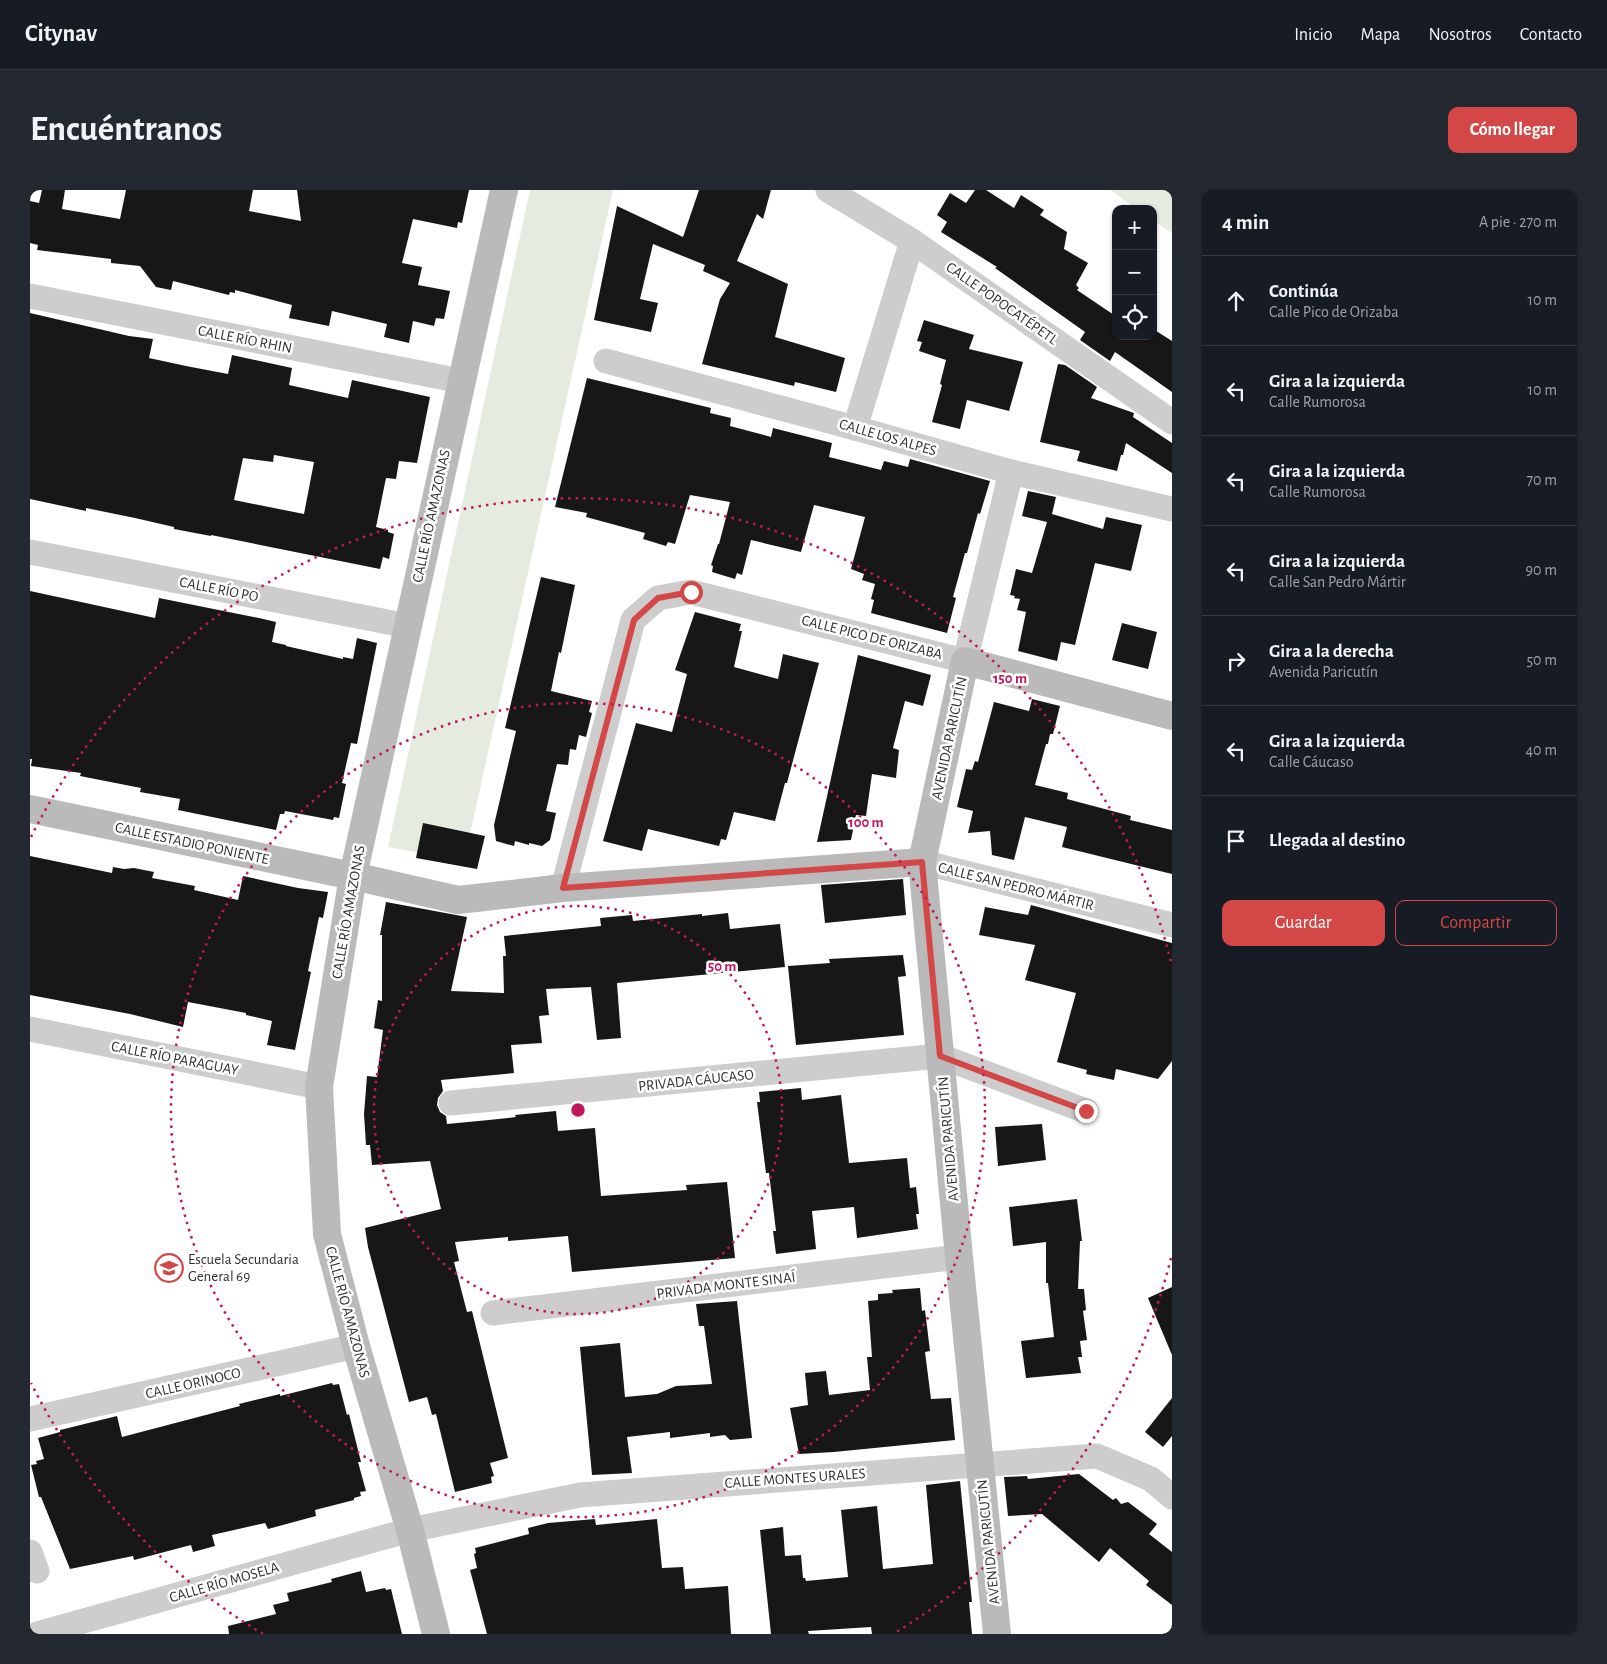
<!DOCTYPE html>
<html lang="es">
<meta charset="utf-8">
<style>
:root{--surface:#171b24;--page:#242831;--text:#f1f3f6;--muted:#9ea1a6;--line:#363941;--accent:#d34746}
body{margin:0;font-family:"Alegreya Sans",sans-serif;background:var(--page);color:var(--text)}
.controls{position:absolute;right:15px;top:15px;display:grid;overflow:hidden;border-radius:10px;box-shadow:0 1px 4px #0004}
.controls button{width:45px;height:45px;display:grid;place-items:center;padding:0;border:0;border-bottom:1px solid var(--line);background:var(--surface);color:var(--text);font:25px sans-serif}
.stop{position:absolute;width:15px;height:15px;margin:-11px;border:4px solid #d34746;border-radius:50%;background:#fff}
.stop.end{background:#d34746;border-color:#fff;box-shadow:0 1px 5px #0008}
.list{margin:0;padding:0;list-style:none}
h2{display:flex;justify-content:space-between;align-items:center;height:65px;margin:0;padding:0 20px;font-size:21px}
h2 small{font-size:16px;font-weight:400;color:var(--muted)}
.list li{display:grid;grid-template-columns:32px 1fr auto;gap:15px;align-items:center;box-sizing:border-box;height:90px;padding:0 20px;border-top:1px solid var(--line)}
.list b{display:block;font-size:19px;white-space:nowrap}
.list p{margin:0;font-size:16px;white-space:nowrap;color:var(--muted)}
.list em{font-size:16px;font-style:normal;color:var(--muted)}
.actions{display:flex;gap:10px;padding:15px 20px}
.actions a{flex:1;padding:11px 0;border:1px solid var(--accent);border-radius:10px;text-align:center;font-size:18px;color:var(--accent)}
.actions .main{background:var(--accent);color:#fff}
.icon{flex:none;width:28px;height:28px;fill:none;stroke:currentColor;stroke-width:2;stroke-linecap:round;stroke-linejoin:round}
.map{position:relative;flex:none;width:1142px;height:1444px;overflow:hidden;border-radius:10px}
header{display:flex;align-items:center;gap:30px;box-sizing:border-box;height:70px;padding:0 25px;background:var(--surface);border-bottom:1px solid var(--line)}
header strong{font-size:24px}
nav{display:flex;gap:28px;margin-inline-start:auto;font-size:18px}
.intro{display:flex;align-items:center;justify-content:space-between;box-sizing:border-box;height:120px;padding:0 30px}
h1{margin:0;font-size:35px}
.button{padding:12px 22px;border-radius:10px;background:var(--accent);color:#fff;font-size:18px;font-weight:700}
main{display:flex;gap:30px;padding:0 30px}
aside{flex:1;background:var(--surface);border-radius:10px;box-shadow:0 1px 4px #0004}
.map>svg:first-child{display:block}
.green{fill:#e5ebdf}
.building{fill:#171717;fill-rule:evenodd}
.lines{fill:none;stroke-linecap:round;stroke-linejoin:round}
.street{stroke:#cdcdcd;stroke-width:25}
.secondary{stroke:#bababa;stroke-width:28}
.route{stroke:#d34746;stroke-width:6}
.ring{fill:none;stroke:#c2185b;stroke-width:2.5;stroke-dasharray:2.5 5}
.labels{text-anchor:middle;stroke-width:5;stroke-linejoin:round;paint-order:stroke}
.street-label{font-size:15px;fill:#303030;stroke:#fff}
.poi-label{font-size:15px;fill:#303030;stroke:#fff;text-anchor:start}
.centre{fill:#c2185b;stroke:#fff;stroke-width:2.5}
.ring-label{font-size:15px;text-anchor:middle;font-weight:bold;fill:#c2185b;stroke:#fff;stroke-width:5;stroke-linejoin:round;paint-order:stroke}
</style>
<header>
<strong>Citynav</strong>
<nav><a>Inicio</a><a>Mapa</a><a>Nosotros</a><a>Contacto</a></nav>
</header>
<div class="intro"><h1>Encuéntranos</h1><a class="button">Cómo llegar</a></div>
<main>
<div class="map">
<svg width="1142" height="1444" viewBox="0 0 1142 1444">
<rect width="100%" height="100%" fill="#fff"/>
<g class="green">
<path d="M500,0h83l-149,671 -76,-14z"/>
<path d="M1080,0h62v43l-19,-13v-11h-16z"/>
</g>
<g class="building">
<path d="M12,0h23l-3,19 58,10 6,-29h127l-4,21 52,10 -4,-31h172l-7,33 -4,-1 -1,6 -44,-9 -11,44 20,4 -4,18 32,6 -6,28 -8,-1 -2,8 -21,-5 -4,22 -25,-6 3,-13 -55,-13 -3,15 -40,-8 3,-13 -57,-15v3l-5,-1 -1,3 -56,-14 -2,9 -15,-3 -16,-21 -29,-3v-4l-74,-9 1,-5 -8,-2v-42l9,2z"/>
<path d="M669,0h72l-8,29 -6,-5 -20,47 51,23 -13,53 70,21 -9,34 -41,-10 -1,4 -92,-22 18,-65 10,-16 -27,-12 2,-6 -52,-21 -13,55 18,4 -7,29 -57,-12 23,-114 66,31z"/>
<path d="M945,0h11l28,18 7,-13 23,15 -4,5 27,17 -3,17 24,14 -12,22 3,3 -2,2 37,25 2,-3v24h37v-7l19,12v51l-57,-40 -5,9 -30,-21 5,-8 -90,-64 2,-1 -56,-35 6,-10 -10,-7 13,-22 16,10z"/>
<path d="M0,123l99,23 24,3 -4,19 37,8 42,8 4,-19 60,13 -3,17 59,13 4,-18 78,17 -13,66 -18,-2 -3,18 -10,-1 -10,49 12,3v2l6,2 -5,25 -6,-2 -3,12 -169,-34v1l-37,-7v-2l-39,-9 -49,-10v3l-56,-12zM244,265l40,7 -10,52 -70,-14 9,-42 30,4z"/>
<path d="M894,130l50,15 -5,14 54,13 -14,49 -42,-11 -7,29 -28,-7 10,-37 -2,-1 6,-24 -27,-9 3,-9 -5,-1z"/>
<path d="M1028,174l7,1 32,22 -6,11 43,15 -1,4 39,26v30l-46,-30 -3,12h-2l-4,16 -40,-10 3,-10 -40,-9z"/>
<path d="M557,188l124,30 -1,5 21,5 -1,8 41,11 2,-9 59,15 -3,14 52,13 3,-9 24,6 2,-8 80,22 -10,33 -2,-1 -11,40h-2l-12,44 3,1 -9,35 -76,-20 3,-13 -3,-1 4,-15 -13,-4 2,-6 -13,-5 14,-52 -51,-12 -13,47 -50,-12 -9,35 -5,-2 -2,6 -23,-7 1,-6 -2,-1 7,-21h1l11,-42 -40,-7 -15,49 -7,-2 -2,4 -23,-7 2,-6 -59,-16 1,-4 -32,-6z"/>
<path d="M998,301l28,6 -4,17 51,15 3,-12 36,8 -11,46 -36,-8 -20,82 -14,-3 -4,19 -39,-10 8,-39 -9,-2 3,-11 -6,-1 1,-2 -5,-1 6,-26 16,4 15,-51 -25,-6z"/>
<path d="M511,387l34,8 -14,68 -2,-1 -8,39 41,10 -3,11 3,1 -6,24 -7,-2 -3,15 -6,-1 -2,16 -11,-1 -11,47 10,2 -6,27 -8,6 -13,-3v2l-14,-4 -1,5 -18,-5 -2,-16 22,-94 -11,-3z"/>
<path d="M0,401l125,27 4,-20 100,20 17,4 -4,20 14,3v1l57,13v-2l10,2 4,-21 20,5 -20,101 -6,-1 -9,40 4,1 -7,34 -5,-1 -1,3 -48,-9 -1,3h-4l-4,16 -98,-20 2,-11 -40,-7 1,-4 -61,-12 1,-3 -50,-7 1,-7h-2z"/>
<path d="M665,422l46,12 -2,7h3l-8,36 44,12 5,-25 36,9 -32,120h-2l-10,38 -41,-9 -8,28 -5,-1 -2,7 -71,-17 -6,22 -39,-10 33,-118 36,9 15,-58 -12,-4z"/>
<path d="M1092,433l35,9 -9,37 -36,-9z"/>
<path d="M828,465l73,20 -8,31 -18,-5 -12,47 6,2 -3,28 -24,-4 -6,42 -10,-1 -5,25 -34,2z"/>
<path d="M1002,509l28,7 -7,28h-3l-2,10h-2l-11,41 33,8 -1,6 64,17 -1,4 42,10v44l-110,-27 5,-20 -42,-10 -11,43 -22,-5 -2,-24 -22,2 5,-22 -16,-4 9,-38 6,1 3,-9 3,1 16,-60 35,9z"/>
<path d="M393,633l62,13 -8,33 -61,-11z"/>
<path d="M0,666l82,17 1,-6 11,2 10,-1 20,4 -2,6 43,8 -1,4 44,10 5,-24 55,12 30,4 -5,26 -4,-1 -11,54 3,1 -16,78 -28,-5 5,-24 -26,-6v-2l-58,-11 -5,25 -53,-13 -100,-19z"/>
<path d="M873,689l3,36 -81,8 -4,-38z"/>
<path d="M356,712l81,15 -16,74 53,2 -1,-37h3l-2,-20 97,-10 -1,-8 32,-3 1,6 69,-7v2l26,-3 2,16 50,-5 5,43 -168,16 4,55 -24,2 -6,-53 -45,2 3,26 -10,1 3,27 -31,2 3,28 -73,7 2,11 -5,7 -1,7 3,7 6,4 1,8 42,-4 27,-3 -1,-2 41,-4 2,20 37,-3 6,68 86,-6 -1,-5 41,-3 8,76 -163,14 -4,-36 -60,5v-4l-53,5 4,19 -5,1 13,50 5,-1 36,147 -18,5 4,13 -3,1 1,6 -37,9 -19,-78 -4,1 -5,-18 -18,5 -41,-155 -3,-19 76,-19 -11,-48 -58,4 -2,-20h-4l-2,-31 3,-38 10,1 6,-47 -9,-2 4,-28 4,1v-66h-2z"/>
<path d="M1001,715l141,38v118l-14,18 -42,-10 -2,11 -28,-6 1,-4 -30,-8 19,-69 -51,-13 10,-35 -56,-10 6,-28 43,8z"/>
<path d="M873,765l3,21 -8,1 6,58 -108,10 -8,-79 42,-3 -1,-4z"/>
<path d="M771,898l1,12 39,-5 8,68 58,-5 3,30 6,-1 3,27h-3l2,15 -61,9 -3,-31 -42,4 4,38 -40,5 -3,-23h3l-7,-58h-3l-9,-71h3l-1,-10z"/>
<path d="M1012,934l4,36 -48,6 -3,-39z"/>
<path d="M1047,1009l5,42h-2l-2,48h6l2,21 -3,1 4,29 -7,1 2,16h-4l3,16 -55,5 -5,-37 33,-4 -6,-54h-2v-41l-33,4 -4,-39z"/>
<path d="M1142,1097v68l-24,-57z"/>
<path d="M890,1098l2,23 3,-1 5,41 -5,1 6,47 20,-1 4,42 -121,12 -35,2 -9,-46 18,-3 -3,-32 21,-2 3,24 41,-5 -3,-33h5l-4,-56 10,-1v-6l15,-1 -1,-3z"/>
<path d="M707,1111l15,137 -22,2 -5,-5 -15,2v-4l-40,5v-6l-43,5 5,36 -40,2 -12,-128 40,-4 5,54 32,-3 19,-8 36,-2 -8,-58h-5l-3,-22z"/>
<path d="M302,1193l1,2 6,-1 8,31 2,-1 12,48h-3l8,29 -6,1 1,4 -7,2v2l-39,10 1,6 -48,13 -3,-6 -53,12 3,11 -22,6 -2,-7 -57,15 -1,-4 -63,13 -29,-72h-2l-8,-32 6,-1 -1,-3 8,-2 -6,-21 22,-6v-2l57,-14 5,21 118,-31 -1,-2 41,-10v2z"/>
<path d="M1142,1208v38l-9,11 -18,-15z"/>
<path d="M1049,1284l34,26 3,-2 5,6 7,-2 29,22 -8,10 23,18v53l-26,-20 3,-4 -39,-33 -11,14 -57,-48 -34,2 -4,-39 23,-1 1,3z"/>
<path d="M930,1291l12,121h-3l3,32h-100l-1,-7 -63,4 1,3h-38l-11,-104 23,-3 2,29 16,-1 2,23h2l1,3 42,-4 -7,-67 36,-4 6,63 50,-5 -7,-79z"/>
<path d="M565,1329l1,6 61,-6 5,49 21,-1 2,22 43,-3 3,48h-244l-17,-64 7,-2 -3,-14 2,-1 -1,-5 54,-14 -1,-6 20,-5z"/>
<path d="M331,1381l5,21 19,-4 1,2 5,-1 11,45h-173l-1,-8 48,-12 -3,-9 16,-4 -2,-8 45,-11 -1,-3z"/>
</g>
<g class="lines">
<g class="street">
<path d="M798,0l84,51 260,181"/>
<path d="M0,106l431,85"/>
<path d="M576,171l249,67 156,44 161,37"/>
<path d="M825,238l57,-187"/>
<path d="M0,362l378,74"/>
<path d="M892,672l250,63"/>
<path d="M533,698l70,-268 25,-22 33,-6 274,69 46,-189"/>
<path d="M0,839l289,58"/>
<path d="M421,913l489,-47 146,55"/>
<path d="M463,1123l466,-56"/>
<path d="M0,1229l326,-73"/>
<path d="M0,1362l7,19"/>
<path d="M7,1444l373,-104 170,-35 517,-39 54,23 21,18"/>
</g>
<g class="secondary">
<path d="M0,619l323,67 105,24 105,-12 359,-26"/>
<path d="M406,1444l-26,-104 -54,-184 -29,-112 -8,-147 34,-211 151,-686"/>
<path d="M967,1444l-38,-377 -37,-395 43,-201 207,55"/>
</g>
</g>
<g class="lines">
<path class="route" d="M661,402l-33,6 -24,22 -71,268 359,-26 18,194 146,55"/>
</g>
<g class="ring">
<circle cx="548" cy="920" r="204"/>
<circle cx="548" cy="920" r="407"/>
<path d="M1141 1068A611 611 0 0 1 863 1444M233 1444A611 611 0 0 1 1 1193M1 647A611 611 0 0 1 1141 772"/>
</g>
<defs>
<symbol id="school-ring" viewBox="-11 -11 22 22"><circle r="9.5" fill="#fff" stroke="#d34746" stroke-width="1.5"/><path d="M0-5L7-2L0 1L-7-2ZM-4 1L0 2.5L4 1V4Q0 6-4 4Z" fill="#d34746"/></symbol>
</defs>
<g fill-rule="evenodd">
<use href="#school-ring" x="123" y="1062" width="32" height="32"/>
</g>
<g class="labels">
<g class="street-label">
<text transform="translate(972 113) rotate(35)" y="5">CALLE POPOCATÉPETL</text>
<text transform="translate(215 149) rotate(11)" y="5">CALLE RÍO RHIN</text>
<text transform="translate(858 247) rotate(16)" y="5">CALLE LOS ALPES</text>
<text transform="translate(401 326) rotate(-78)" y="5">CALLE RÍO AMAZONAS</text>
<text transform="translate(189 399) rotate(11)" y="5">CALLE RÍO PO</text>
<text transform="translate(842 447) rotate(14)" y="5">CALLE PICO DE ORIZABA</text>
<text transform="translate(919 548) rotate(-78)" y="5">AVENIDA PARICUTÍN</text>
<text transform="translate(162 653) rotate(12)" y="5">CALLE ESTADIO PONIENTE</text>
<text transform="translate(986 696) rotate(14)" y="5">CALLE SAN PEDRO MÁRTIR</text>
<text transform="translate(318 722) rotate(-80)" y="5">CALLE RÍO AMAZONAS</text>
<text transform="translate(145 868) rotate(11)" y="5">CALLE RÍO PARAGUAY</text>
<text transform="translate(666 890) rotate(-6)" y="5">PRIVADA CÁUCASO</text>
<text transform="translate(918 949) rotate(-95)" y="5">AVENIDA PARICUTÍN</text>
<text transform="translate(696 1095) rotate(-7)" y="5">PRIVADA MONTE SINAÍ</text>
<text transform="translate(318 1122) rotate(75)" y="5">CALLE RÍO AMAZONAS</text>
<text transform="translate(163 1193) rotate(-13)" y="5">CALLE ORINOCO</text>
<text transform="translate(765 1288) rotate(-4)" y="5">CALLE MONTES URALES</text>
<text transform="translate(958 1352) rotate(-96)" y="5">AVENIDA PARICUTÍN</text>
<text transform="translate(194 1392) rotate(-16)" y="5">CALLE RÍO MOSELA</text>
</g>
<g class="poi-label">
<text x="158" y="1074">Escuela Secundaria<tspan x="158" dy="17">General 69</tspan></text>
</g>
</g>
<circle cx="548" cy="920" r="8" class="centre"/>
<g class="ring-label">
<text x="980" y="493">150 m</text>
<text x="836" y="637">100 m</text>
<text x="692" y="781">50 m</text>
</g>
</svg>
<div class="controls">
<button>+</button>
<button>−</button>
<button><svg class="icon" aria-label="locate" viewBox="0 0 24 24"><circle cx="12" cy="12" r="6"/><path d="M12 2v4M12 18v4M2 12h4M18 12h4"/></svg></button>
</div>
<div class="stop" style="left:661px;top:402px"></div>
<div class="stop end" style="left:1056px;top:921px"></div>
</div>
<aside>
<h2>4 min<small>A pie · 270 m</small></h2>
<ul class="list">
<li><svg class="icon" aria-label="ahead" viewBox="0 0 24 24"><path d="M12 20V5M6 11l6-6 6 6"/></svg><div><b>Continúa</b><p>Calle Pico de Orizaba</p></div><em>10 m</em></li>
<li><svg class="icon" aria-label="left" viewBox="0 0 24 24"><path d="M17 20v-9H6M10 6l-5 5 5 5"/></svg><div><b>Gira a la izquierda</b><p>Calle Rumorosa</p></div><em>10 m</em></li>
<li><svg class="icon" aria-label="left" viewBox="0 0 24 24"><path d="M17 20v-9H6M10 6l-5 5 5 5"/></svg><div><b>Gira a la izquierda</b><p>Calle Rumorosa</p></div><em>70 m</em></li>
<li><svg class="icon" aria-label="left" viewBox="0 0 24 24"><path d="M17 20v-9H6M10 6l-5 5 5 5"/></svg><div><b>Gira a la izquierda</b><p>Calle San Pedro Mártir</p></div><em>90 m</em></li>
<li><svg class="icon" aria-label="right" viewBox="0 0 24 24"><path d="M7 20v-9h11M14 6l5 5-5 5"/></svg><div><b>Gira a la derecha</b><p>Avenida Paricutín</p></div><em>50 m</em></li>
<li><svg class="icon" aria-label="left" viewBox="0 0 24 24"><path d="M17 20v-9H6M10 6l-5 5 5 5"/></svg><div><b>Gira a la izquierda</b><p>Calle Cáucaso</p></div><em>40 m</em></li>
<li><svg class="icon" aria-label="arrive" viewBox="0 0 24 24"><path d="M6 21V4h12l-3 4 3 4H6"/></svg><div><b>Llegada al destino</b></div></li>
</ul>
<div class="actions"><a class="main">Guardar</a><a>Compartir</a></div>
</aside>
</main>
